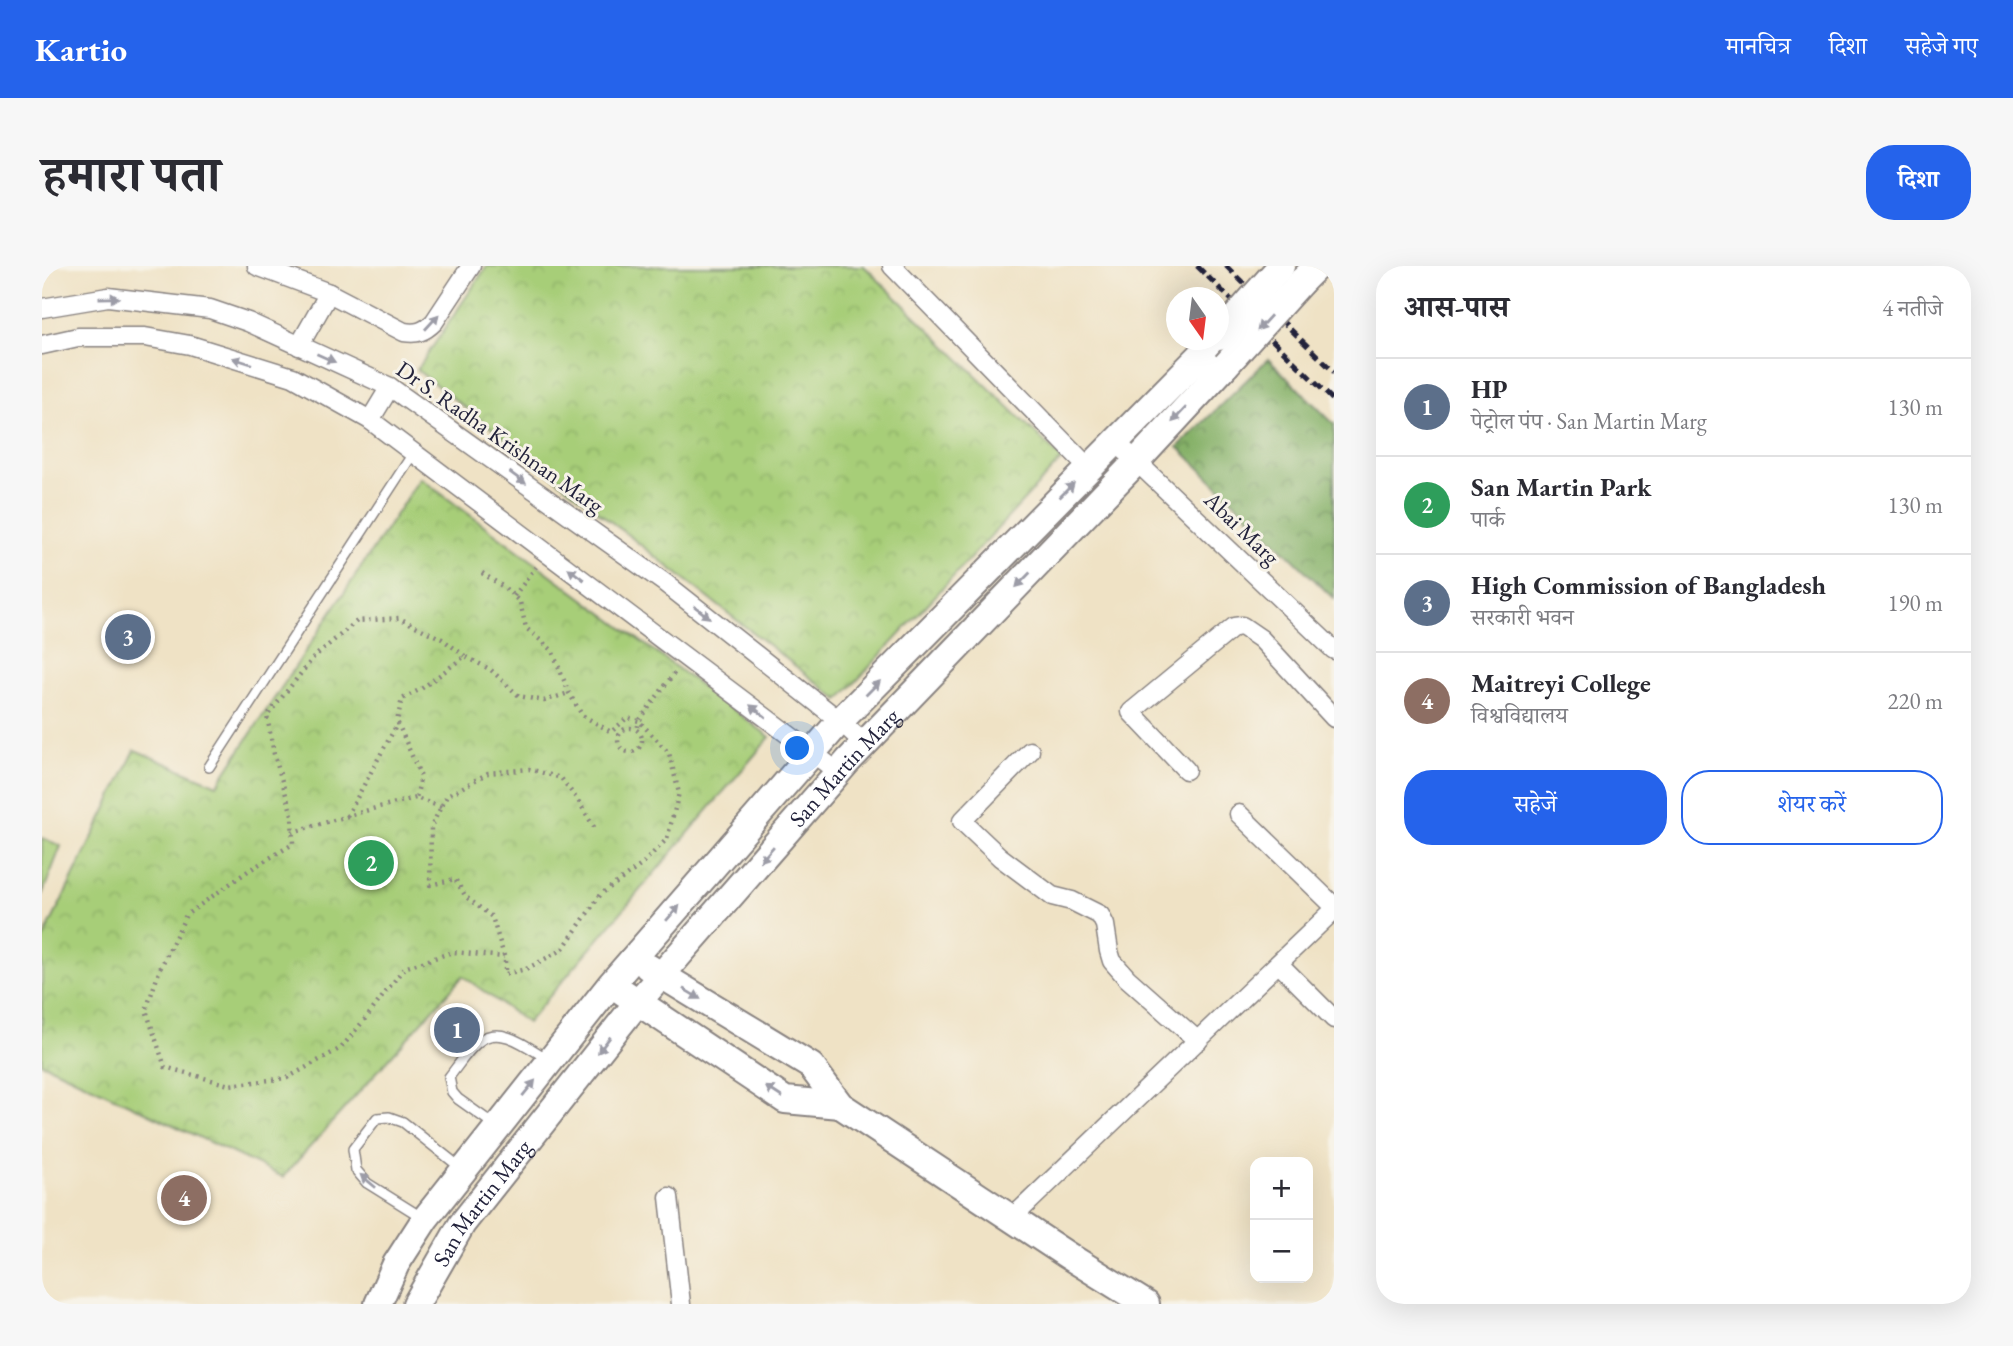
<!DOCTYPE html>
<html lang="hi">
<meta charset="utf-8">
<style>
:root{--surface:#fff;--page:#f7f7f7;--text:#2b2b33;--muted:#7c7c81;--line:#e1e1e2;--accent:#2563eb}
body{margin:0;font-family:"EB Garamond","Noto Serif Devanagari",serif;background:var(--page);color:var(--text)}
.controls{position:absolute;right:21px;bottom:21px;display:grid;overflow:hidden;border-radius:14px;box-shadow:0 7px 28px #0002}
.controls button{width:63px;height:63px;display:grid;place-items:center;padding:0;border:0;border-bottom:2px solid var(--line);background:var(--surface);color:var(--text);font:35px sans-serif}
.compass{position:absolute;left:1124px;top:21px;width:63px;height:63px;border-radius:50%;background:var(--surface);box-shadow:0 7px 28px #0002;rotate:166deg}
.you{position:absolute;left:756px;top:483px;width:24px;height:24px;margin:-18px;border:5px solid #fff;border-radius:50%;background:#1a73e8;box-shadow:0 0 0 10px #1a73e833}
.badge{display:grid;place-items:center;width:46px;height:46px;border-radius:50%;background:var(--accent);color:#fff;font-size:23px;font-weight:700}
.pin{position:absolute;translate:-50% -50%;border:4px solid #fff;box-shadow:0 2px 7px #0006}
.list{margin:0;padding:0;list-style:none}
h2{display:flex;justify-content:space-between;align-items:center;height:91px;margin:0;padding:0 28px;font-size:30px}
h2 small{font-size:23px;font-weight:400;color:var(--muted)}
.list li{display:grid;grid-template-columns:46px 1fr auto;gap:21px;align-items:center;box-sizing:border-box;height:98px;padding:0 28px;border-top:2px solid var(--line)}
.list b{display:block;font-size:26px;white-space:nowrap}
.list p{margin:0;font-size:23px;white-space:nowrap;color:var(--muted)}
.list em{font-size:23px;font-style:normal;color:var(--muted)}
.actions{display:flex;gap:14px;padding:21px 28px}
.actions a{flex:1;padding:16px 0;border:2px solid var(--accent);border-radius:28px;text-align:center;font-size:24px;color:var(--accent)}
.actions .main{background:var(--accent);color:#fff}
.map{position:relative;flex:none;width:1292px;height:1038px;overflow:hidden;border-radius:28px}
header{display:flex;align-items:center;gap:42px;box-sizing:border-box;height:98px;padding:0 35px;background:var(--accent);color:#fff}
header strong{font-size:33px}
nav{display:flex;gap:38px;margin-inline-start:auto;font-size:24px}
.intro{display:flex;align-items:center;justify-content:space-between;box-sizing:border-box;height:168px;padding:0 42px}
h1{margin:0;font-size:49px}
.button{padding:18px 32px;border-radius:28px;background:var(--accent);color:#fff;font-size:24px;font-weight:700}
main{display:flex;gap:42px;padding:0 42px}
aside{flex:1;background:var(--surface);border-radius:28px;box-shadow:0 7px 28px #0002}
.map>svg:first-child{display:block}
.forest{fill:url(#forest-crowns);stroke:#546a52;stroke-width:2}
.park{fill:url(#park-crowns);stroke:#64785a;stroke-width:2}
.pitch{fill:#a7ce78;stroke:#64785a;stroke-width:2}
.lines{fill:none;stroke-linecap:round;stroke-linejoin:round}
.lane-casing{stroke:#888280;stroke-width:12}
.street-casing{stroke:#888280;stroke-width:21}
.secondary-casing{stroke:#888280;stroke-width:30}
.path{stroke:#888280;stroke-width:4.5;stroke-dasharray:2 5;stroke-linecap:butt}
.lane{stroke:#fff;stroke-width:9}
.street{stroke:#fff;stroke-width:18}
.secondary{stroke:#fff;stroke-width:26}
.rail{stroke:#22223b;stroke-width:5;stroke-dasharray:10 5;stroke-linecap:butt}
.secondary-bridge-casing{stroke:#888280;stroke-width:30;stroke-linecap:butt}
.secondary-bridge{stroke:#fff;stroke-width:26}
.oneway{fill:#9c9ca7}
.labels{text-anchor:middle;stroke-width:6;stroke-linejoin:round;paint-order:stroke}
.street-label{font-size:23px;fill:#22223b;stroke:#f7f3e8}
</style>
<header>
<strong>Kartio</strong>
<nav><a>मानचित्र</a><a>दिशा</a><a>सहेजे गए</a></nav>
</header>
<div class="intro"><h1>हमारा पता</h1><a class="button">दिशा</a></div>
<main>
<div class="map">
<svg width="1292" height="1038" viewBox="0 0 1292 1038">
<defs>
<pattern id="forest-crowns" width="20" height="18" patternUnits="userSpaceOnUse" patternTransform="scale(1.75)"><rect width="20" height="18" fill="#85b168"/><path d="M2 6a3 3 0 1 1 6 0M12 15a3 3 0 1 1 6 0" fill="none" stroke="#6c9057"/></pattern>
<pattern id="park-crowns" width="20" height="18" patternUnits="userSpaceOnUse" patternTransform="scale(1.75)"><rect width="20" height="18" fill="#a7ce78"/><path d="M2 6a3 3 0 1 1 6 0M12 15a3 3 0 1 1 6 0" fill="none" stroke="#8fb169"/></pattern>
</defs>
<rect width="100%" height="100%" fill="#f7f3e8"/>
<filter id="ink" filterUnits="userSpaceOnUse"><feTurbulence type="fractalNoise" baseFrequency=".0143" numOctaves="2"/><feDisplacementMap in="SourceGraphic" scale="14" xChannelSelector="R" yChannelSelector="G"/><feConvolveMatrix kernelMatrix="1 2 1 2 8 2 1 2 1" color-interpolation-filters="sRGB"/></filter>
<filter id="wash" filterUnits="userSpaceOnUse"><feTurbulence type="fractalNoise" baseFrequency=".00686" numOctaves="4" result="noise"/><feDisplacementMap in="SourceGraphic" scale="28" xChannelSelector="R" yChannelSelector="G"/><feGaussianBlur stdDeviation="1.57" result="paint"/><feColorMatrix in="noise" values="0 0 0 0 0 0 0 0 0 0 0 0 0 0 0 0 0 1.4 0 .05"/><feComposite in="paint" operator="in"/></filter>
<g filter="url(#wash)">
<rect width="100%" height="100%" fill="#efe2c5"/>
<path class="forest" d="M1226,93l66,65v175l-156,-152z"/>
<g class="park">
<path d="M445,0h377l198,193 -223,241 -422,-330z"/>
<path d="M378,212l350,259 -243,286 -64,-47 -180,201 -241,-114v-122l93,-191 82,35z"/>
</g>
<path class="pitch" d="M0,572l19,8 -19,49z"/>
</g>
<g filter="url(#ink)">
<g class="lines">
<defs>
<g id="lane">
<path d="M167,501l205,-315"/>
<path d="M454,860l-38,-27 -6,-7 -3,-15c9,-11 18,-26 29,-35 22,-19 51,6 71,18"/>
<path d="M381,952l-56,-35 -11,-13 -3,-21 24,-31 12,-1 14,5 58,46"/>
</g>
<g id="street">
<path d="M215,0l72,27 75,39c13,2 20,0 30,-10l37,-56"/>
<path d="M850,0l197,202"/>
<path d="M0,42l66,-11 102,12 38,13 142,65 275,196 175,138 25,23"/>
<path d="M0,79l36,-8h67l45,8 103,32 77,43 468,352"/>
<path d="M257,80l30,-53"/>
<path d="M328,154l20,-33"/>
<path d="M1074,176l218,208"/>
<path d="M988,485l-68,70 38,36 52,39 20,5 28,14 5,10 4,26 3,10 15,17 71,63"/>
<path d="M1144,504l-55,-58 103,-85 8,-1 19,13 73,79"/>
<path d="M1197,548l95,92"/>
<path d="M1237,698l55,55"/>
<path d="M627,931l12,107"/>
<path d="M969,953l323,-309"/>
</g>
<g id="secondary">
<path d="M1260,15l15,-15"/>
<path d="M606,701l163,99 29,39 227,150 79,49"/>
<path d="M581,726l162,108 55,5"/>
<path d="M336,1038l18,-40 29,-45 186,-235 202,-232 27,-31 376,-381"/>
<path id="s1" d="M374,1038l46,-80 175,-221 211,-242 288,-299 90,-97"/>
</g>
</defs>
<use href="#lane" class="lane-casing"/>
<use href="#street" class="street-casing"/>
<use href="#secondary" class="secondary-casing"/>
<g class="path">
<path d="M440,307l23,15 15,14 6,26 26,22 17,43 13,22 29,17 16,-14 12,3 -2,9"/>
<path d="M472,330l22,-29"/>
<path d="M423,390l-23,-17 -43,-21 -42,3 -43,36 -47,59 7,38 18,61 1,29 -45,27 -62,44 -26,54 -14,41 19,57 64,18 58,-7 54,-30 29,-35 34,-45 49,-16 51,5"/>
<circle cx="588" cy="474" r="12"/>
<path d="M399,541l-25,-9 5,-21 -24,-56 5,-22 19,-10 44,-33 26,14 28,26 25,5 25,-8"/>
<path d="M305,550l48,-88"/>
<path d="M552,561l-15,-25 -18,-24 -32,-9 -41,4 -41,23 -6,11 -10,20 -1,58 25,-6 11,18 26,20 13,42v15l21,-5 36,-19 39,-56 39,-28 27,-27 12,-46 -10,-40 -30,-32 36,-49"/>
<path d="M250,566l87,-25 37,-9"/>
</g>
<use href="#lane" class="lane"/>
<use href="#street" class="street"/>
<use href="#secondary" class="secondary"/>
<g class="rail">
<path d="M1155,0l137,135"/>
<path d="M1184,0l108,106"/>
</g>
<defs>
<g id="secondary-bridge">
<path d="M1176,71l63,-71"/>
<path d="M1184,99l76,-84"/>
</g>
</defs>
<use href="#secondary-bridge" class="secondary-bridge-casing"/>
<use href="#secondary-bridge" class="secondary-bridge"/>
</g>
<defs><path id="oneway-solid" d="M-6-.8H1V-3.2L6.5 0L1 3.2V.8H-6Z" transform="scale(1.75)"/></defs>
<g class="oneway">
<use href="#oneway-solid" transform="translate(67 32) rotate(-1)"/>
<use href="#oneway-solid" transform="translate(390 56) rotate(-48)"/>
<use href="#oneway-solid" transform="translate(1222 57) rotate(132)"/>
<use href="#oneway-solid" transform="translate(284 92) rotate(24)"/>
<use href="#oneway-solid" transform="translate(200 95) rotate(-162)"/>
<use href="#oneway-solid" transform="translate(1137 149) rotate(133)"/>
<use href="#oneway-solid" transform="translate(476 212) rotate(36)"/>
<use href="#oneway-solid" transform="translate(1025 224) rotate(-45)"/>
<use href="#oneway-solid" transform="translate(534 308) rotate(-143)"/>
<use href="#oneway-solid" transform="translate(981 314) rotate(134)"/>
<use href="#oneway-solid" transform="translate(660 346) rotate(38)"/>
<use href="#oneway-solid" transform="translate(831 422) rotate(-45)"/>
<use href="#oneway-solid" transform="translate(716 445) rotate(-143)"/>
<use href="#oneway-solid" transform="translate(725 588) rotate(131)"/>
<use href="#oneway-solid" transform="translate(631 647) rotate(-49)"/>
<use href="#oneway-solid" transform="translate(650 728) rotate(31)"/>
<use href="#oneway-solid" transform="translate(562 779) rotate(128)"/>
<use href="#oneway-solid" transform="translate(487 822) rotate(-51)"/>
<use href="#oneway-solid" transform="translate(732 826) rotate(-147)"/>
<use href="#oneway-solid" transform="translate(326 915) rotate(-140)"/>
</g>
</g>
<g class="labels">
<g class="street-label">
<text transform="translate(458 171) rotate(35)" y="8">Dr S. Radha Krishnan Marg</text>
<text transform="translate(1200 262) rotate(44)" y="8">Abai Marg</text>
<text dy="8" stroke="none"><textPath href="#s1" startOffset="688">San Martin Marg</textPath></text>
<text dy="8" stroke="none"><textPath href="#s1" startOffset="121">San Martin Marg</textPath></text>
</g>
</g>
</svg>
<div class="controls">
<button>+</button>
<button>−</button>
</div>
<svg class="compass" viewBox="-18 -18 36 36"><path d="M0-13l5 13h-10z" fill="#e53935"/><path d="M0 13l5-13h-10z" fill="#7c7c81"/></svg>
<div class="you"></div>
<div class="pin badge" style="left:415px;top:764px;background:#5c6f8a">1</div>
<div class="pin badge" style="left:329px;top:597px;background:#2e9e5b">2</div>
<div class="pin badge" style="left:86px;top:371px;background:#5c6f8a">3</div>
<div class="pin badge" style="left:142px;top:932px;background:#8d6e63">4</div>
</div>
<aside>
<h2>आस-पास<small>4 नतीजे</small></h2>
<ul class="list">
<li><span class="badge" style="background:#5c6f8a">1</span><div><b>HP</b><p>पेट्रोल पंप · San Martin Marg</p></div><em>130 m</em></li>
<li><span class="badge" style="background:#2e9e5b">2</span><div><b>San Martin Park</b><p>पार्क</p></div><em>130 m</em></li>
<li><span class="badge" style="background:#5c6f8a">3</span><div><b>High Commission of Bangladesh</b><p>सरकारी भवन</p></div><em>190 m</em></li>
<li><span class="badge" style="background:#8d6e63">4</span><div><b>Maitreyi College</b><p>विश्वविद्यालय</p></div><em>220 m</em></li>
</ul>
<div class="actions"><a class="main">सहेजें</a><a>शेयर करें</a></div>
</aside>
</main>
